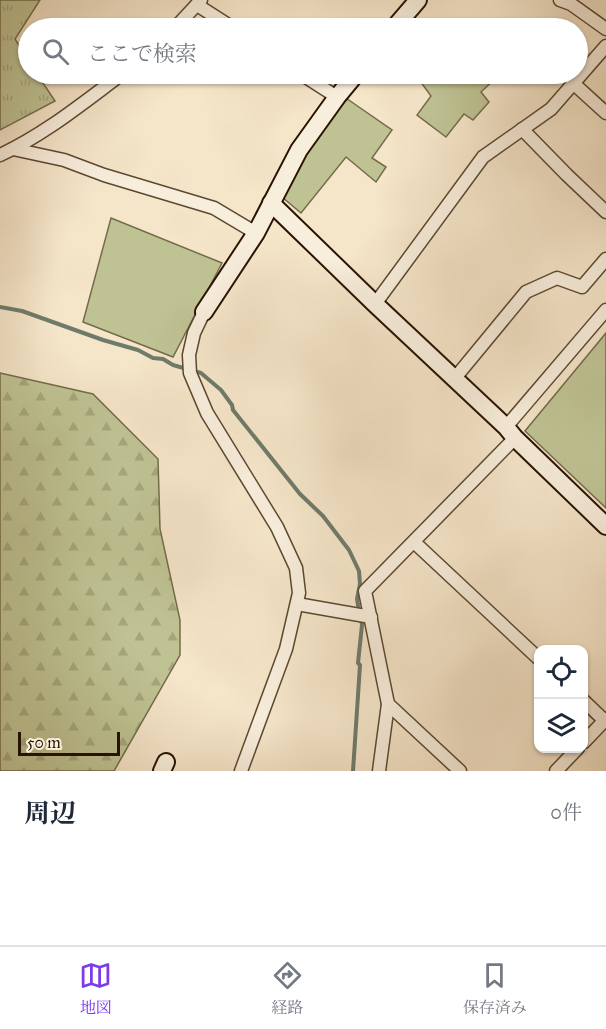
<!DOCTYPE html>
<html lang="ja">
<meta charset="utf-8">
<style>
:root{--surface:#fff;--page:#f6f6f7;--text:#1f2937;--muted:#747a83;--line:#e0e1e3;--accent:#7c3aed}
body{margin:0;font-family:"IM FELL Great Primer","Noto Serif JP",serif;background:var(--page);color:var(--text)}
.controls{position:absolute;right:18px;bottom:18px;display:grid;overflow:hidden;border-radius:12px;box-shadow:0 2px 4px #0004}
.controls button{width:54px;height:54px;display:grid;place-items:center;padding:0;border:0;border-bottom:2px solid var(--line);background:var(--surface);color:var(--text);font:30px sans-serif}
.scale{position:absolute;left:18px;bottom:15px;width:102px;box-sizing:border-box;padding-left:6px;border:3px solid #291300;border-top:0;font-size:16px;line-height:21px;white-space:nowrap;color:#291300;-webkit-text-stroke:4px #f8eedc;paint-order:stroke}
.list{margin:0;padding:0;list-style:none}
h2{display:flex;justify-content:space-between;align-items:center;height:78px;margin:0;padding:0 24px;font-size:26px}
h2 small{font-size:20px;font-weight:400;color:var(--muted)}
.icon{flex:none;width:33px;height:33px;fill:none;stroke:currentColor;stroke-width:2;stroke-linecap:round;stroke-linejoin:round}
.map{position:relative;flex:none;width:606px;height:771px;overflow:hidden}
.search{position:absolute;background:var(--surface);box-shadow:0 2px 4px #0004;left:18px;right:18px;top:18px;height:66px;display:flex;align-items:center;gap:15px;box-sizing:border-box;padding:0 21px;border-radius:33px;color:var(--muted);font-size:22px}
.sheet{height:174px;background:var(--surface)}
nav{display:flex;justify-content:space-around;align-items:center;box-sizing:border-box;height:84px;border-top:2px solid var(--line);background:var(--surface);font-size:16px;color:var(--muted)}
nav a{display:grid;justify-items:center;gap:3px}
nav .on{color:var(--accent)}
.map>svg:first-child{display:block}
.grass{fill:#bfc394;stroke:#746b4a;stroke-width:1.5}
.forest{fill:url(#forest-firs);stroke:#746b4a;stroke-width:1.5}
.park{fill:url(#park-tufts);stroke:#746b4a;stroke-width:1.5}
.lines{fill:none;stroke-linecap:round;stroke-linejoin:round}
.stream{stroke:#6f7b6a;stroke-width:4}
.street-casing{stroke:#5c4832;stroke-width:15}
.secondary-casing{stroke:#291300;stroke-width:20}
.street{stroke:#f8eedc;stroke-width:12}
.secondary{stroke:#f8eedc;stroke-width:16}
</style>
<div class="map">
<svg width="606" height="771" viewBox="0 0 606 771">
<defs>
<pattern id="forest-firs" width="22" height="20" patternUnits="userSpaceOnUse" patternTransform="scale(1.5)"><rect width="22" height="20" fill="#bfc394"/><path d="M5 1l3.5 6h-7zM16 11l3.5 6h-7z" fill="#a4a77e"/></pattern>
<pattern id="park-tufts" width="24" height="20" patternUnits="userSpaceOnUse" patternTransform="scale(1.5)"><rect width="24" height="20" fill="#bfc394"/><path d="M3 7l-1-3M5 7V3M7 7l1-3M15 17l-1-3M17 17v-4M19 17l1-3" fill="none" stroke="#a4a77e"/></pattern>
</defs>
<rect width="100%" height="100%" fill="#f5e5c9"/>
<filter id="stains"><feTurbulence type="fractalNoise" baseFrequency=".00333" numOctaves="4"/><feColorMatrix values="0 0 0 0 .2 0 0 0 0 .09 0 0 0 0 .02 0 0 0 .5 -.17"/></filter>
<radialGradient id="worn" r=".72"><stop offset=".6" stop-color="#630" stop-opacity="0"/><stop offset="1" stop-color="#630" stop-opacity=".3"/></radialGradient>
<g class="grass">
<path d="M415,74h85l-19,18 8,10 -16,18 -9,-6 -18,23 -29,-22 14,-19z"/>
<path d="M343,96l49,34 -20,28 14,9 -10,15 -30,-25 -45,56 -19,-16 19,-42z"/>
<path d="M111,218l111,45 -49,94 -90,-35z"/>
<path d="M606,333v175l-81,-77z"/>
</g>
<path class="forest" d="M0,373l93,21 65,65 2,70 20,91v35l-66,116h-114z"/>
<path class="park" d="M0,0h40l-25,39 13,21v14h9l18,27 -55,29z"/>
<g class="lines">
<g class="stream">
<path d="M0,307l22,4 81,29 35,10 15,8 10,1 10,6 28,8 20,17 11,15 1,5 67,84 23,22 26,34 10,21 1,13 -3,15 2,12"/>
<path d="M353,771l7,-106 -2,-2 4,-38 -1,-6"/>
</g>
<defs>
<g id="street">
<path d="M560,0l11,4 35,25"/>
<path d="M197,5l36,23"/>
<path d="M175,28l26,-28"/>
<path d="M301,74l36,23"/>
<path d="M573,83l33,30"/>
<path d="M522,129l45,46 39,37"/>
<path d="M13,149l51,11 40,15 110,33 42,25"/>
<path d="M0,155c44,-20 84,-53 122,-81"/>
<path d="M375,304l108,-147 68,-48 55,-63"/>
<path d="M204,312l-10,21 -5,22 1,18 17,40 70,114 19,41 3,25 -13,56 -45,122"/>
<path d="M455,378l71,-86 31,-14 25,9 24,-28"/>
<path d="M506,427l100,-117"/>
<path d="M414,542l124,116"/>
<path d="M297,604l74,13"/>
<path d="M584,701l22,21"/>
<path d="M388,704l72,67"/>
<path d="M584,742l22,-23"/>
<path d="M379,771l9,-67 -23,-113 150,-153"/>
<path d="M556,771l22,-23"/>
</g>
<g id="secondary">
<path d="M394,28l24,-28"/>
<path d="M271,203l104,101 131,123 9,11 91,88"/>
<path d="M204,312l52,-79 43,-83 38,-53 19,-23"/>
<path d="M162,771l4,-9"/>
</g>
</defs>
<use href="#street" class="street-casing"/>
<use href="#secondary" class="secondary-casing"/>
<use href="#street" class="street"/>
<use href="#secondary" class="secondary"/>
</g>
<rect width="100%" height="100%" filter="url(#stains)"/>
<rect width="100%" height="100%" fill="url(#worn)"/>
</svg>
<div class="controls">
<button><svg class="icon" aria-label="locate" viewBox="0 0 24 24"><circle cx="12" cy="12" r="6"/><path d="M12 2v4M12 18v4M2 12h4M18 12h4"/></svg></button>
<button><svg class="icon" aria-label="layers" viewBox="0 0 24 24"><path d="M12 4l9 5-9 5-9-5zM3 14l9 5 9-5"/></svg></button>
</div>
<div class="scale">50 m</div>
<div class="search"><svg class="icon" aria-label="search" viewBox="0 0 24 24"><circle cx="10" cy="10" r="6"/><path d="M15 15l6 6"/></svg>ここで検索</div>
</div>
<section class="sheet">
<h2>周辺<small>0件</small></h2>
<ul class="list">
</ul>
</section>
<nav>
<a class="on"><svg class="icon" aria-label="map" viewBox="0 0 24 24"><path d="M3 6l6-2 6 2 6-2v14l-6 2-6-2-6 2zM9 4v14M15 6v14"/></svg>地図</a>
<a><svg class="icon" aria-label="directions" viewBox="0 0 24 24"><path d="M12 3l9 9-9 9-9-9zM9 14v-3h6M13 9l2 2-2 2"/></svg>経路</a>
<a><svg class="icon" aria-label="saved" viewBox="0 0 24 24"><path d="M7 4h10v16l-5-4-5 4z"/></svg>保存済み</a>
</nav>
